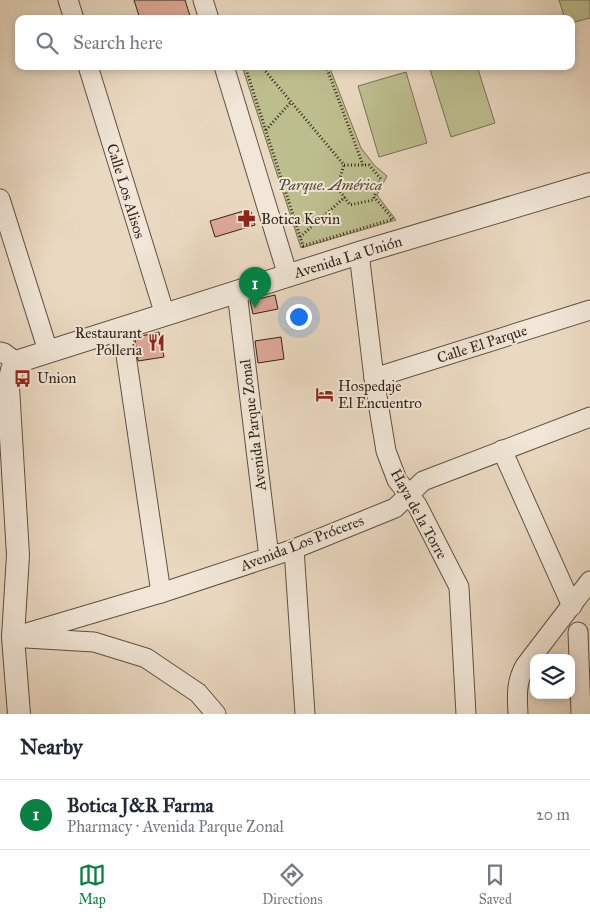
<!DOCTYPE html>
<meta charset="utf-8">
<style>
:root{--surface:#fff;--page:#f6f6f7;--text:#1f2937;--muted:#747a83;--line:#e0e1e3;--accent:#0b8043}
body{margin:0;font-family:"IM FELL Great Primer",serif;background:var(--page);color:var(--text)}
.controls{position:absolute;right:15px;bottom:15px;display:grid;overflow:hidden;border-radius:10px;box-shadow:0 2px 8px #0003}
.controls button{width:45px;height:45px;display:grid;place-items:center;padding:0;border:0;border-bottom:1px solid var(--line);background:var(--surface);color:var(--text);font:25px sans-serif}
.you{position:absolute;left:298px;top:316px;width:18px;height:18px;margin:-12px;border:4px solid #fff;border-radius:50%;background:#1a73e8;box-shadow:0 0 0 8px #1a73e833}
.badge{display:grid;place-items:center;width:32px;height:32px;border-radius:50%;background:var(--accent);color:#fff;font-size:16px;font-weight:700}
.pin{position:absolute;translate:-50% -41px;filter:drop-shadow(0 1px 2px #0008)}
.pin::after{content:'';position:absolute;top:26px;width:18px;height:15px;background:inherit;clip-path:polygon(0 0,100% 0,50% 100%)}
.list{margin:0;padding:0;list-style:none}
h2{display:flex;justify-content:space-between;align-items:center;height:65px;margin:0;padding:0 20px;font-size:21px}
h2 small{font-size:16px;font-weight:400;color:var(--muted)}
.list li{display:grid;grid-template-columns:32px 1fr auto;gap:15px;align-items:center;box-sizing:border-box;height:70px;padding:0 20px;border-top:1px solid var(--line)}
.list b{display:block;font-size:19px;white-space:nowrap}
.list p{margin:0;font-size:16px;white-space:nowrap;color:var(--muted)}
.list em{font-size:16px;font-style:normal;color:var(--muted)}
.icon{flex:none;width:28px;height:28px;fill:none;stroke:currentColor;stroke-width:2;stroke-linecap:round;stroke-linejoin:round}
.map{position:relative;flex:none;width:590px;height:714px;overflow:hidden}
.search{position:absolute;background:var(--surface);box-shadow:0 2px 8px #0003;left:15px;right:15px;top:15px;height:55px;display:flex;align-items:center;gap:12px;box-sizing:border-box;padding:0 18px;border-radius:10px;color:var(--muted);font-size:19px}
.sheet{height:135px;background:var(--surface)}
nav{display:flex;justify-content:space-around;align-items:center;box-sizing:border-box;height:70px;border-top:1px solid var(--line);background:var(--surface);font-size:14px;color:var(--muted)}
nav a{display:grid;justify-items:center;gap:2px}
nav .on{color:var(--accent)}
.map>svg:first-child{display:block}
.green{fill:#bdbe8e;stroke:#787154}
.building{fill:#dfa999;stroke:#32241b}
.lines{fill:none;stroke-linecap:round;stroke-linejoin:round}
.minor-casing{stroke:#605144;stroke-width:21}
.tertiary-casing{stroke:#605144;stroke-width:24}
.path{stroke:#32241b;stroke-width:3;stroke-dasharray:1 2.5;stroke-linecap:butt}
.minor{stroke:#f1e6d7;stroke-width:19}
.tertiary{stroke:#f1e6d7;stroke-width:22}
.labels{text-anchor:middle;stroke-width:4;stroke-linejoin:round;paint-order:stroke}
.park-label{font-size:15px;font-style:italic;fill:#554a38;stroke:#f1e6d7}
.street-label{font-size:15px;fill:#32241b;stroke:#f1e6d7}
.poi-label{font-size:15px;fill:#32241b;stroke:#f1e6d7;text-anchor:start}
</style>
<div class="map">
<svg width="590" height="714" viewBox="0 0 590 714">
<rect width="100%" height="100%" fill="#ead9c1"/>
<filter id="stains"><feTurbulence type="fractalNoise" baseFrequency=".004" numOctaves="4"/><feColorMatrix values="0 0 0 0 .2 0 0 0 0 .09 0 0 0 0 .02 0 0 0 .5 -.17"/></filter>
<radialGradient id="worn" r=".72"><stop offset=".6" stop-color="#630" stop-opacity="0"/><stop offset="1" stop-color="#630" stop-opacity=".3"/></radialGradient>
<g class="green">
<path d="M559,0h31v18l-19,5v-4h-6z"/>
<path d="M242,66h87l32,82 14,18 12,10 -10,19 19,25 -95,28z"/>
<path d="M429,66h48l18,57 -44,14z"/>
<path d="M406,72l21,71 -48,14 -21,-71z"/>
</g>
<g class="building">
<path d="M134,0h51l6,19h-51z"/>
<path d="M250,209l5,16 -40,12 -5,-16z"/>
<path d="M275,295l3,14 -25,5 -3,-13z"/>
<path d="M159,332l5,25 -26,4 -3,-20 2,-4z"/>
<path d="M281,337l3,22 -26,4 -3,-22z"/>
</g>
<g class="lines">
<defs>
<g id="minor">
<path d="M68,0l6,19"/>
<path d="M203,0l6,19"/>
<path d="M88,66l77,249"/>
<path d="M224,66l64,210"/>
<path d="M0,199l48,152"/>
<path d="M359,253l15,125 12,73 11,29 20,25 42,82 7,127"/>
<path d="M237,292l32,265"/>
<path d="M122,328l39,265"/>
<path d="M0,352l4,1 12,9"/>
<path d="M374,378l216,-68"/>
<path d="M502,450l70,156"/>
<path d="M294,549l11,165"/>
<path d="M578,632l3,82"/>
<path d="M13,637l148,-44 133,-44 101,-41 28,-27 167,-64"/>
<path d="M26,638l68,4 52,16 52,35 18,21"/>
<path d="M518,714c-1,-18 -2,-32 7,-48l65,-85"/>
</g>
<path id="tertiary" d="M19,714l-6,-77 5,-82 -10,-168 4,-17 4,-8 343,-109 231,-69"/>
</defs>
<use href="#minor" class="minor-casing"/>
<use href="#tertiary" class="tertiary-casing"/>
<g class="path">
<path d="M245,66l58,180 90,-27 -19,-22"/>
<path d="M261,66l83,99"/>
<path d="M326,66l37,99"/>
<path d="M266,130l25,-28"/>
<path d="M344,165h25l12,14 -8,21 -23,5 -13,-18z"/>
<path d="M300,237l45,-40"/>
</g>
<use href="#minor" class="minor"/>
<use href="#tertiary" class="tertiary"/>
</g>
<defs>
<symbol id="pharmacy-bare" viewBox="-9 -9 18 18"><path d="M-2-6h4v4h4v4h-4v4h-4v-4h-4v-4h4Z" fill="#8f2418" stroke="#f1e6d7" stroke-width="2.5" paint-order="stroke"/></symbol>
<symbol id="restaurant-bare" viewBox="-9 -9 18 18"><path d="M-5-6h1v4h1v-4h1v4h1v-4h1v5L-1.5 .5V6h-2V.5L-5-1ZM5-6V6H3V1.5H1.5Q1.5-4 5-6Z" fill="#8f2418" stroke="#f1e6d7" stroke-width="2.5" paint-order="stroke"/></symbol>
<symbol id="bus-bare" viewBox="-9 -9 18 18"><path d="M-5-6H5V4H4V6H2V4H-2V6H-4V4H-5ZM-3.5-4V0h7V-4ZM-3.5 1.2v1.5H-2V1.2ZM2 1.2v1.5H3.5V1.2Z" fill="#8f2418" stroke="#f1e6d7" stroke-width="2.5" paint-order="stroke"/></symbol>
<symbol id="hotel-bare" viewBox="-9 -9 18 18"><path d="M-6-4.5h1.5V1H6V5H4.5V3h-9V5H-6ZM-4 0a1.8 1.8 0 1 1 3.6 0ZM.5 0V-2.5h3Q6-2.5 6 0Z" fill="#8f2418" stroke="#f1e6d7" stroke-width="2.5" paint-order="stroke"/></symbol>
</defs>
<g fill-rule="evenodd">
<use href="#pharmacy-bare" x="234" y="206" width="25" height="25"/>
<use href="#restaurant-bare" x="144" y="330" width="25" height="25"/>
<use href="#bus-bare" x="10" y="366" width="25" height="25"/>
<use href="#hotel-bare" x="312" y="382" width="25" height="25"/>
</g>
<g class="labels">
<g class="park-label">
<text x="330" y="190">Parque. América</text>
</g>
<g class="street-label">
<text transform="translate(126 191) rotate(73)" y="5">Calle Los Alisos</text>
<text transform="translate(348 257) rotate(-17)" y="5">Avenida La Unión</text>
<text transform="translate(482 344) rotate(-18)" y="5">Calle El Parque</text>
<text transform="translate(253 425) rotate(-97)" y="5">Avenida Parque Zonal</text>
<text transform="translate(419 514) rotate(61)" y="5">Haya de la Torre</text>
<text transform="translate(302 543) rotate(-21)" y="5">Avenida Los Próceres</text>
</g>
<g class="poi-label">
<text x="261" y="224">Botica Kevin</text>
<text x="142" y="338" text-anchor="end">Restaurant<tspan x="142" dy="17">Polleria</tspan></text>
<text x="37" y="383">Union</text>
<text x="338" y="391">Hospedaje<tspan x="338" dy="17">El Encuentro</tspan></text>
</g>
</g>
<rect width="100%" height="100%" filter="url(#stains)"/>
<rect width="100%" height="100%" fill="url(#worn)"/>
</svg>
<div class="controls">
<button><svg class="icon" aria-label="layers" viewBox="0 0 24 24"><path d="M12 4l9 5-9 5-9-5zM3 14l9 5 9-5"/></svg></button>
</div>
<div class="you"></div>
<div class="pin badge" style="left:255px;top:308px">1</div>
<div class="search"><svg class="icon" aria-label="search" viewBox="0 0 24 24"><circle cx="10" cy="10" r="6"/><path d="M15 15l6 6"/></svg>Search here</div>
</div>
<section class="sheet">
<h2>Nearby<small></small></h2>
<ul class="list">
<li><span class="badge">1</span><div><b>Botica J&amp;R Farma</b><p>Pharmacy · Avenida Parque Zonal</p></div><em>20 m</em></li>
</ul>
</section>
<nav>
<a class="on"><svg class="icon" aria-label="map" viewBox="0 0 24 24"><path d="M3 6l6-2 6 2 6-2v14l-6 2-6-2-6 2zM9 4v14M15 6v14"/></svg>Map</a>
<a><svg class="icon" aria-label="directions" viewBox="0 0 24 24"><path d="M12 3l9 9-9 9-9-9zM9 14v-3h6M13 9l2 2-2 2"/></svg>Directions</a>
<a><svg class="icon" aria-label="saved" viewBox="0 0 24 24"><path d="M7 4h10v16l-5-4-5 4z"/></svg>Saved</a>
</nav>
